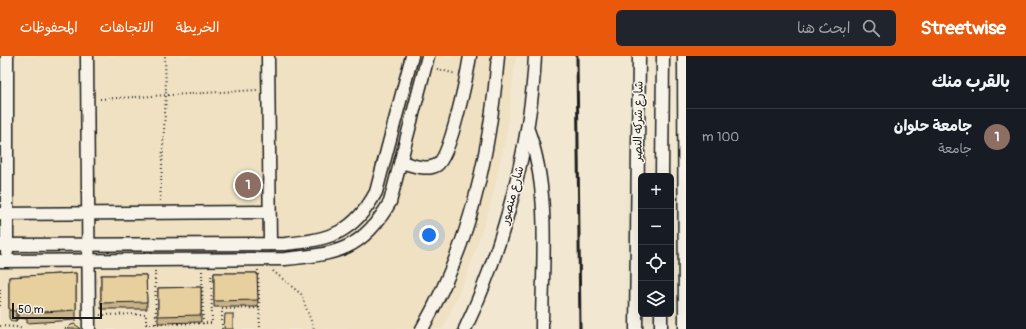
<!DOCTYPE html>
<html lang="ar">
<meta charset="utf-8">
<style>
:root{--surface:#171b24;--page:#20242c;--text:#f1f3f6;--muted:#9ea1a6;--line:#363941;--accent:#ea580c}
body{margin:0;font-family:Pangolin,"Playpen Sans Arabic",sans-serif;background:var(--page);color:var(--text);direction:rtl}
.controls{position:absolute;right:12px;bottom:12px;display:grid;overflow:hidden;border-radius:6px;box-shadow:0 4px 16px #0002}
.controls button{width:36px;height:36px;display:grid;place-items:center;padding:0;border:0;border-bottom:1px solid var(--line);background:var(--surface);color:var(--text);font:20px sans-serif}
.scale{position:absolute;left:12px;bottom:10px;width:90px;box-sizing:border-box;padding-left:4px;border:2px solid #1c1c1c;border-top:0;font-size:11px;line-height:14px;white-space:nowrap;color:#1c1c1c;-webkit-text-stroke:3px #f7f3e8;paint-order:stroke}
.you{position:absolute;left:429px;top:179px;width:14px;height:14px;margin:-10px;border:3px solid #fff;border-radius:50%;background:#1a73e8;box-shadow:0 0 0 6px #1a73e833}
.badge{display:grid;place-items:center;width:26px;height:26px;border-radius:50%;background:var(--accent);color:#fff;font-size:13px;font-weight:700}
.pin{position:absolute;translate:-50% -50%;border:2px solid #fff;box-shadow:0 1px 4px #0006}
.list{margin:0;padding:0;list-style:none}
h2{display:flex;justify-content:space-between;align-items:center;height:52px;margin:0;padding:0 16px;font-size:17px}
h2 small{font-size:13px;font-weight:400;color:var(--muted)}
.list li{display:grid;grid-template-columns:26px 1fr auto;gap:12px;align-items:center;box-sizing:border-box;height:56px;padding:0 16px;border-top:1px solid var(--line)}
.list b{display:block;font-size:15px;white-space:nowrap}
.list p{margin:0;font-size:13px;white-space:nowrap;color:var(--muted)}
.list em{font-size:13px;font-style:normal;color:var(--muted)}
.icon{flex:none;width:22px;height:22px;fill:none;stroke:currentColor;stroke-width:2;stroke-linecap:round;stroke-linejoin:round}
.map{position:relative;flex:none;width:686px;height:273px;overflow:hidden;direction:ltr}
header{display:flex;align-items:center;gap:24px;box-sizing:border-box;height:56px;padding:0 20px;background:var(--accent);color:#fff}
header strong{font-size:19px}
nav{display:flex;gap:22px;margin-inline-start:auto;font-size:14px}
.search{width:280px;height:36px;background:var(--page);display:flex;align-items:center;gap:10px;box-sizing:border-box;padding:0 14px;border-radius:6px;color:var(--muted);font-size:15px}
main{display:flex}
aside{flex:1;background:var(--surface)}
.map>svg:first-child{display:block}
.built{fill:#efe1c2}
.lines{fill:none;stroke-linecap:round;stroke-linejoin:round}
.minor-casing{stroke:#1c1c1c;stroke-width:15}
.path{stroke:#1c1c1c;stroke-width:2;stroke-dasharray:1 3;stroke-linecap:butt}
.minor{stroke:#f7f3e8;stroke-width:12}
.rail{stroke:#1c1c1c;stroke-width:3}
.wall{fill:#c8b388;stroke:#1c1c1c}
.shaded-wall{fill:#a2926f;stroke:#1c1c1c}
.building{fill:#e8d09e;stroke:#1c1c1c}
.labels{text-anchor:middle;stroke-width:3;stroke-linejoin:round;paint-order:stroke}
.street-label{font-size:12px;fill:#1c1c1c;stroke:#f7f3e8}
</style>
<header>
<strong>Streetwise</strong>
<div class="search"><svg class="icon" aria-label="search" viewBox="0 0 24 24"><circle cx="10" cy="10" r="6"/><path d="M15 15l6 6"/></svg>ابحث هنا</div>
<nav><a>الخريطة</a><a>الاتجاهات</a><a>المحفوظات</a></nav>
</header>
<main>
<aside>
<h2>بالقرب منك<small></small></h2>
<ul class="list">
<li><span class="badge" style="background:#8d6e63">1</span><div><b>جامعة حلوان</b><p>جامعة</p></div><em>100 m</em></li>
</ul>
</aside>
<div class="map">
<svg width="686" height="273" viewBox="0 0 686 273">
<rect width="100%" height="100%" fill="#f2e8d2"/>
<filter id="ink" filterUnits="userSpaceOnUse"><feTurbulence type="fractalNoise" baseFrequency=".025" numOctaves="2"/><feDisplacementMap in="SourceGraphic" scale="8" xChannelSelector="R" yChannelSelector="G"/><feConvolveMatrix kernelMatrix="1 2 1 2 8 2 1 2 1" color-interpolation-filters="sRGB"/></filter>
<g filter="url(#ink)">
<path class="built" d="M0,0h516l-9,76 -16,71 -23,69 -25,57h-443z"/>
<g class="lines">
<defs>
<g id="minor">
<path d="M7,0v196"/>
<path d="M87,0l2,273"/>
<path d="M268,0l2,188"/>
<path d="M684,0l1,273"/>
<path d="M528,74c23,61 14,134 14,199"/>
<path d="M401,106c11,3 26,9 36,3 14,-9 30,-90 33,-109"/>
<path d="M662,120l1,-120"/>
<path d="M0,158l269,-2"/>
<path d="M0,189l285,-1c45,-4 69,-11 91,-52l36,-136"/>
<path d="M0,205l285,-2c52,-5 78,-9 105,-57l38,-146"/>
<path d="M422,273c49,-86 68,-176 76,-273"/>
<path d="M465,273c38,-80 66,-185 70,-273"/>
<path d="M636,273l3,-273"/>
<path d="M661,273v-15"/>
</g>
</defs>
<use href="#minor" class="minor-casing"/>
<g class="path">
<path d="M437,13l19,5"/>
<path d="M100,43l157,-9"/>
<path d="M160,145l6,-106 -1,-39"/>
<path d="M258,214l2,59"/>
<path d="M155,215l1,53"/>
<path d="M202,215l1,53"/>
<path d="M273,215l28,23 13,35"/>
<path d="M0,233v19"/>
<path d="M100,259l46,-1v10l66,-1 -1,-53"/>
<path d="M0,270l16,1 7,2"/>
<path d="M65,273l7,-3"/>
<path d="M222,273v-20l38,-1"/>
</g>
<use href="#minor" class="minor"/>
<path class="rail" d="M577,0l3,273"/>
</g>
<g class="wall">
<path d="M76,217v47l-49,3v-4l-9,-1 -2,3h-5l-2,-3v-41z"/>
<path d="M214,217h43l1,34h-44z"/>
<path d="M101,219h45l1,34h-46z"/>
<path d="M201,231v35l-43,1v-35z"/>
</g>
<path class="shaded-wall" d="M18,252v10l-2,3v-10z"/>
<g class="building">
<path d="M76,217v37l-49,3v-4l-9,-1 -2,3h-5l-2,-3v-31z"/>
<path d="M214,217h43l1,27 -44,1z"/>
<path d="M101,219h45l1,27 -46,1z"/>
<path d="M201,231v28l-43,1v-28z"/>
<path d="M225,258h8v15h-9z"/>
<path d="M74,268l6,4 1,1h-14l4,-4z"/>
</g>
</g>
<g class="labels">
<g class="street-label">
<text transform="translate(638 65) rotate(-89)" y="4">شارع شركه النصر</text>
<text transform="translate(512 139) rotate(-75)" y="4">شارع منصور</text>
</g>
</g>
</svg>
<div class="controls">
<button>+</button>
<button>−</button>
<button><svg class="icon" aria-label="locate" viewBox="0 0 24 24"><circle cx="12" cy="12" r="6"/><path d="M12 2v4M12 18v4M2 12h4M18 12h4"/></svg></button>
<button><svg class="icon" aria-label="layers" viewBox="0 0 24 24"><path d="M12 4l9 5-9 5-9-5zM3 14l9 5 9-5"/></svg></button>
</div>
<div class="scale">50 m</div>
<div class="you"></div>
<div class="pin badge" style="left:248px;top:129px;background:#8d6e63">1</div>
</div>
</main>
